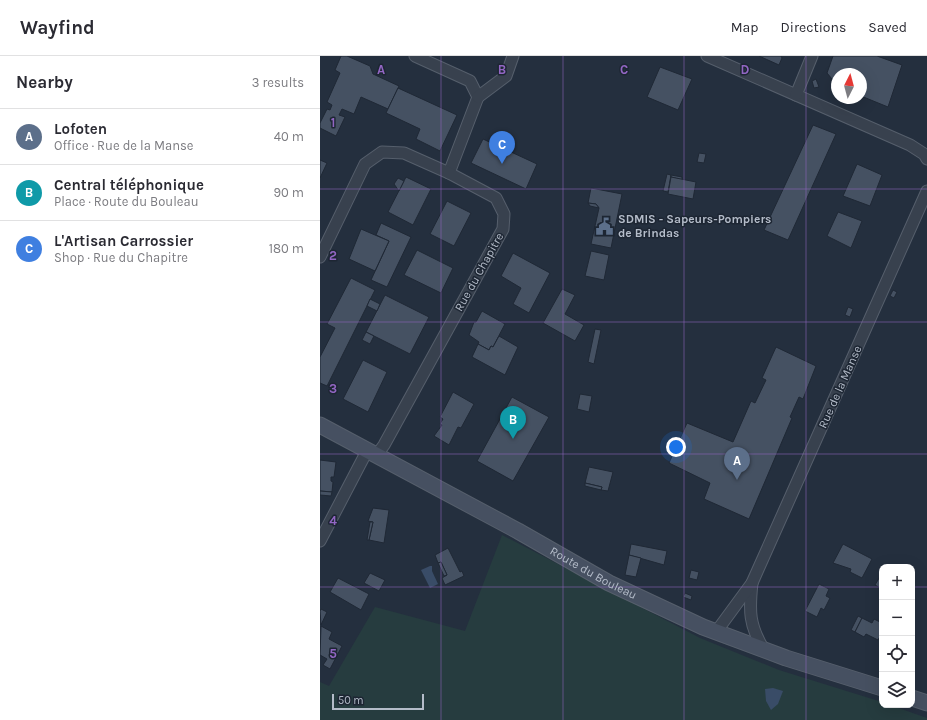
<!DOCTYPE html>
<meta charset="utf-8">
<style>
:root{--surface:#fff;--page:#f7f7f7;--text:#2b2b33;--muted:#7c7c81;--line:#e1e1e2;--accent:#56698c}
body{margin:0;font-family:Karla,sans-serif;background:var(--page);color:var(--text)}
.controls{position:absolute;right:12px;bottom:12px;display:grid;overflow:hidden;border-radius:8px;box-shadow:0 4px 16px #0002}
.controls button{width:36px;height:36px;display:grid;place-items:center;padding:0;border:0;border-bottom:1px solid var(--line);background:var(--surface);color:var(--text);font:20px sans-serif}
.compass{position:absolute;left:511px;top:12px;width:36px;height:36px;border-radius:50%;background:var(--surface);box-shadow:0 4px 16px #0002;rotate:6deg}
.scale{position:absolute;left:12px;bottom:10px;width:92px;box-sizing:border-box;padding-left:4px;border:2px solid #b4bcc9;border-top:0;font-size:11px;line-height:14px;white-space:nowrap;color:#b4bcc9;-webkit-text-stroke:3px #1d2633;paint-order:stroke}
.you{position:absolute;left:356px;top:391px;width:14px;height:14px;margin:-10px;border:3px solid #fff;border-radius:50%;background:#1a73e8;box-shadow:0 0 0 6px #1a73e833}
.badge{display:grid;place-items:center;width:26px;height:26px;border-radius:50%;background:var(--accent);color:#fff;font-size:13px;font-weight:700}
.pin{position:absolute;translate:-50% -33px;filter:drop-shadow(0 1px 2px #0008)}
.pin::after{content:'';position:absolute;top:21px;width:14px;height:12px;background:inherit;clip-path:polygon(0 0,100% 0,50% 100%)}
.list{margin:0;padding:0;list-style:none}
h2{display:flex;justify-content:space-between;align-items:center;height:52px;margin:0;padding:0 16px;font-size:17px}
h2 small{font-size:13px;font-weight:400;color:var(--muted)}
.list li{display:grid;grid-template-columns:26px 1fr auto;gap:12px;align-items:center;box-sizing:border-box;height:56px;padding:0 16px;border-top:1px solid var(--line)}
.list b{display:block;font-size:15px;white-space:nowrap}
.list p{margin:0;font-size:13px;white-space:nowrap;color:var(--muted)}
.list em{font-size:13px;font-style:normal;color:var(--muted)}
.icon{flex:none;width:22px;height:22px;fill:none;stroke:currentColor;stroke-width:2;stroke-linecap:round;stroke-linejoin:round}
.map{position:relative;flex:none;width:607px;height:664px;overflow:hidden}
header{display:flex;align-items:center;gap:24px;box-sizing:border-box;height:56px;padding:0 20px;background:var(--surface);border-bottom:1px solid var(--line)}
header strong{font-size:19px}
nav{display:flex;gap:22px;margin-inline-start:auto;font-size:14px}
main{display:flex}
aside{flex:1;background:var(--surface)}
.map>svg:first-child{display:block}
.green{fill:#263c3f}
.water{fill:#394c67}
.building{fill:#455162;stroke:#1f2835}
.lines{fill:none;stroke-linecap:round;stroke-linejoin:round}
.street-casing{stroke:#565f6c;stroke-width:13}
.secondary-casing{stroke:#565f6c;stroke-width:17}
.street{stroke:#38414e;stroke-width:11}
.secondary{stroke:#465061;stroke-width:15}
.grid{fill:none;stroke:#9266c3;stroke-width:1;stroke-opacity:0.55}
.labels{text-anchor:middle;stroke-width:3;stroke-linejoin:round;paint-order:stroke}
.poi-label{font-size:12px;font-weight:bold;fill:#b4bcc9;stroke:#1d2633;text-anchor:start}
.street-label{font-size:12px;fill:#b4bcc9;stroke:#1d2633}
.grid-label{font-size:13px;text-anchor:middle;font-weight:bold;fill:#9266c3;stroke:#1d2633;stroke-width:3;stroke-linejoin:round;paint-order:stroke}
</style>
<header>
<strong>Wayfind</strong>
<nav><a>Map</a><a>Directions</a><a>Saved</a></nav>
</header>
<main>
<aside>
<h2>Nearby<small>3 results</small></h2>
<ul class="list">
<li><span class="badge" style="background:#5c6f8a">A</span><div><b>Lofoten</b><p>Office · Rue de la Manse</p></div><em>40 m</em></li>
<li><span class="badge" style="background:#0f9aa8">B</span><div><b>Central téléphonique</b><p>Place · Route du Bouleau</p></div><em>90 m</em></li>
<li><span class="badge" style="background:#3f7fe0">C</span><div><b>L'Artisan Carrossier</b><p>Shop · Rue du Chapitre</p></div><em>180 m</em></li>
</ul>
</aside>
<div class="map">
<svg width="607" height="664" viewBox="0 0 607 664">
<rect width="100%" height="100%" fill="#242f3e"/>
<path class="green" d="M182,479l198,103 79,32 90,28 13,4v3h8l37,13v2h-607v-38l9,4 46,-79 90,24z"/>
<g class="water">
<path d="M110,510h2v5l6,13 -8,4 -9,-18z"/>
<path d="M453,632l10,3 -5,13 -7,6 -5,-9 -1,-12z"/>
</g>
<g class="building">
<path d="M21,0h6l23,10 3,8 26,12 -11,23 -27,-12 -7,17 -12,-5 -3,6 6,2 -9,19 -16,-8v-5l7,-14 3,1 2,-5 -5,-3 13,-29 -5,-3z"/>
<path d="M439,0h22l1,2 -3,7z"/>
<path d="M513,0h44l25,9 -14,42 -27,-11v-22h-24v11l-10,-12z"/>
<path d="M340,11l32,12 -14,31 -31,-13z"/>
<path d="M496,23l3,8 -5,1 -2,-7z"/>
<path d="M78,32l59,27 -17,36 -24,-12 4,-10 -34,-16z"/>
<path d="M493,69l23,9 -48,106 -24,-10z"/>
<path d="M163,83l54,25 -11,25 -55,-26z"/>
<path d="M379,97l7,1 -2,9 -7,-1z"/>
<path d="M0,104l7,3 -7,15z"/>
<path d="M537,108l25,11 -12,31 -27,-10z"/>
<path d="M347,118l4,1 -3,17 -5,-1z"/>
<path d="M351,119l11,2v3l-11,-3z"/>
<path d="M86,121l25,12 -18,36 -25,-13z"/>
<path d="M351,121l25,5 -3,17 -25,-5z"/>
<path d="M78,122l6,3 -5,10 -5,-7z"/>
<path d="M271,132l31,6 -11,54 -20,-4 8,-36 -3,-4 -8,-1z"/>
<path d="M127,145l24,12 -17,33 -24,-12z"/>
<path d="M268,147l8,1 3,4 -9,-2z"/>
<path d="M518,156l24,9 -11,27 -24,-12z"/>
<path d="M61,167l30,14 -24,50 -16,-7 18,-39 -13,-6z"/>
<path d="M41,173l28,12 -14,30 -26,-12z"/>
<path d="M97,194l36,18 -12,25 -37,-18z"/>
<path d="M271,195l18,4 -5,25 -19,-4z"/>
<path d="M193,197l37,20 -21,40 -16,-9 8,-16 -20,-12z"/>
<path d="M31,222l24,12 -48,96 -7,-3v-26l15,-29 -8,-4z"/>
<path d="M242,233l13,6 -10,19 19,11 -9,16 -32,-18z"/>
<path d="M573,234l4,2 -3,6 -4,-2z"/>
<path d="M65,239l44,22 -19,37 -44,-22z"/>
<path d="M50,243l10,5 -3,7 -10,-5z"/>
<path d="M528,251l5,2 -3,8 -5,-2z"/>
<path d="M162,255l23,13 -12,23 -2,-1 -2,4 -11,-6 1,-2 -10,-7 5,-13h2z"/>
<path d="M275,273l6,1 -7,34 -6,-2z"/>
<path d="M46,276l8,4 -4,8 -8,-4z"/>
<path d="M179,280l19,11 -13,28 -33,-18 6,-13 11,6 2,-4 2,1z"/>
<path d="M456,291l40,19 -13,33 -4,-2 -9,20 2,1 -43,101 -45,-20 6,-16 -41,-20 18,-40 46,19 18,-41 4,2 11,-23 -4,-2z"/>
<path d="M43,304l24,12 -19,40 -25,-13z"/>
<path d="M133,336l21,12 -13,24 -3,-1 -9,18 -15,-9 8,-11 -2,-1 3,-5 -3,-2z"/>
<path d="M260,338l12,2 -3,16 -12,-3z"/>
<path d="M192,341l37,20 -36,64 -36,-20z"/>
<path d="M0,404l16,2 -2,15h-3v4l2,1 -1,10 -12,-1z"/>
<path d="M269,411l24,5 -5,19 -7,-1 1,-3 -17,-4z"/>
<path d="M265,427l17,4 -1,3 -16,-4z"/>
<path d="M0,435l12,1 -1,4 -11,-1z"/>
<path d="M53,452l16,2 -5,33 -15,-3 4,-18 -5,-1z"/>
<path d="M50,466h3l-4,18h-2z"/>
<path d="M311,488l36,7 -3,14 -35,-10z"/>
<path d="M523,488l29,15 -10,19 -12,-6 1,-3 -18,-6z"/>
<path d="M128,492l12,24 2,-1 2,5 -19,9 -3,-7 5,-3 -6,-13 -3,1 -3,-8z"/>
<path d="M309,499l12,3 -5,19 -11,-2z"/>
<path d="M121,506l6,13 -3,1 -6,-13z"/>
<path d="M371,514l8,2 -2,8 -8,-2z"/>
<path d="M50,517l15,7 -6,11 -15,-8z"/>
<path d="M562,517v16l-7,-4z"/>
<path d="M18,522l31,16 -8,16 -31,-18z"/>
<path d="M499,528l10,5 -3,7 4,2 -6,12 -3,-2 -4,9 -12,-6z"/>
<path d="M365,537l7,3 -1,4 -8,-3z"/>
<path d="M1,553l6,3 -6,13 -1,-14z"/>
<path d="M538,560l4,2 -7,14 -4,-2z"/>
<path d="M542,562l10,5 2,-4 8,4v10l-4,7 -12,-6 -2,3 -9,-5z"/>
<path d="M1,570l11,6 -3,7 13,7 -12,23 -7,-4 4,-6 -7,-4z"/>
</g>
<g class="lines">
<defs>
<g id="street">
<path d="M95,0l55,25 8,16 -29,76"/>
<path d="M387,0l203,89 14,9 3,5"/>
<path d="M476,39l16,-39"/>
<path d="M158,41l28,-21 7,-20"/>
<path d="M0,201l45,-93 17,-12 22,1 45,20 47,25 8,16 -1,15 -119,216 -8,11"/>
<path d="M0,485l47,-90"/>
<path d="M432,527c-3,28 -3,42 12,67"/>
<path d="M396,576l36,-49 175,-392"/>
</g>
<g id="secondary">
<path id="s1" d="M0,369l198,106 91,52 94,44 83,31 96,30"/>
<path d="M592,642l15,5"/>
</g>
</defs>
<use href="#street" class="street-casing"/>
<use href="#secondary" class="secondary-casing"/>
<use href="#street" class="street"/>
<use href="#secondary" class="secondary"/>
</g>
<path class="grid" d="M121,0v664M243,0v664M364,0v664M486,0v664M0,133h607M0,266h607M0,398h607M0,531h562M592,531h15"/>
<defs>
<symbol id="civic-bare" viewBox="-9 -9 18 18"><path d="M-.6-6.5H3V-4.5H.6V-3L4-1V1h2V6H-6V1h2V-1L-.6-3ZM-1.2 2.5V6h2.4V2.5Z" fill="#5c6f8a" stroke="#1d2633" stroke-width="2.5" paint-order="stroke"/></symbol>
</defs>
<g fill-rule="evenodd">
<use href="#civic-bare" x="272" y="158" width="25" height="25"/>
</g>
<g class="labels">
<g class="poi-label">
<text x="298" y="167">SDMIS - Sapeurs-Pompiers<tspan x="298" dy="14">de Brindas</tspan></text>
</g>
<g class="street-label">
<text transform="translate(159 216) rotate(-61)" y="4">Rue du Chapitre</text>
<text transform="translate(520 331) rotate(-66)" y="4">Rue de la Manse</text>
<text dy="4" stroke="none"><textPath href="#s1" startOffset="311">Route du Bouleau</textPath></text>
</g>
</g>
<g class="grid-label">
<text x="61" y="18">A</text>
<text x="182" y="18">B</text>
<text x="304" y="18">C</text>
<text x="425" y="18">D</text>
<text x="13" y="71">1</text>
<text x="13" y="204">2</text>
<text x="13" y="337">3</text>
<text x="13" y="469">4</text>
<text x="13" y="602">5</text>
</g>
</svg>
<div class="controls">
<button>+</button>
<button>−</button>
<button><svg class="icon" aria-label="locate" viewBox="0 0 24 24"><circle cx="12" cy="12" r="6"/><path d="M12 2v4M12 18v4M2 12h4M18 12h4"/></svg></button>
<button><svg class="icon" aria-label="layers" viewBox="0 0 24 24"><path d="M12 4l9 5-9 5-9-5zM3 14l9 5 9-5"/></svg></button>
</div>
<svg class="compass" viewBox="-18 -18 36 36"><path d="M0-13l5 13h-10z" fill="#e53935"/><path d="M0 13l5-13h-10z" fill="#7c7c81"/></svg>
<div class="scale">50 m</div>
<div class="you"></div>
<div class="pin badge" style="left:417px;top:424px;background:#5c6f8a">A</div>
<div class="pin badge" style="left:193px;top:383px;background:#0f9aa8">B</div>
<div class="pin badge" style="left:182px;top:108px;background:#3f7fe0">C</div>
</div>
</main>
